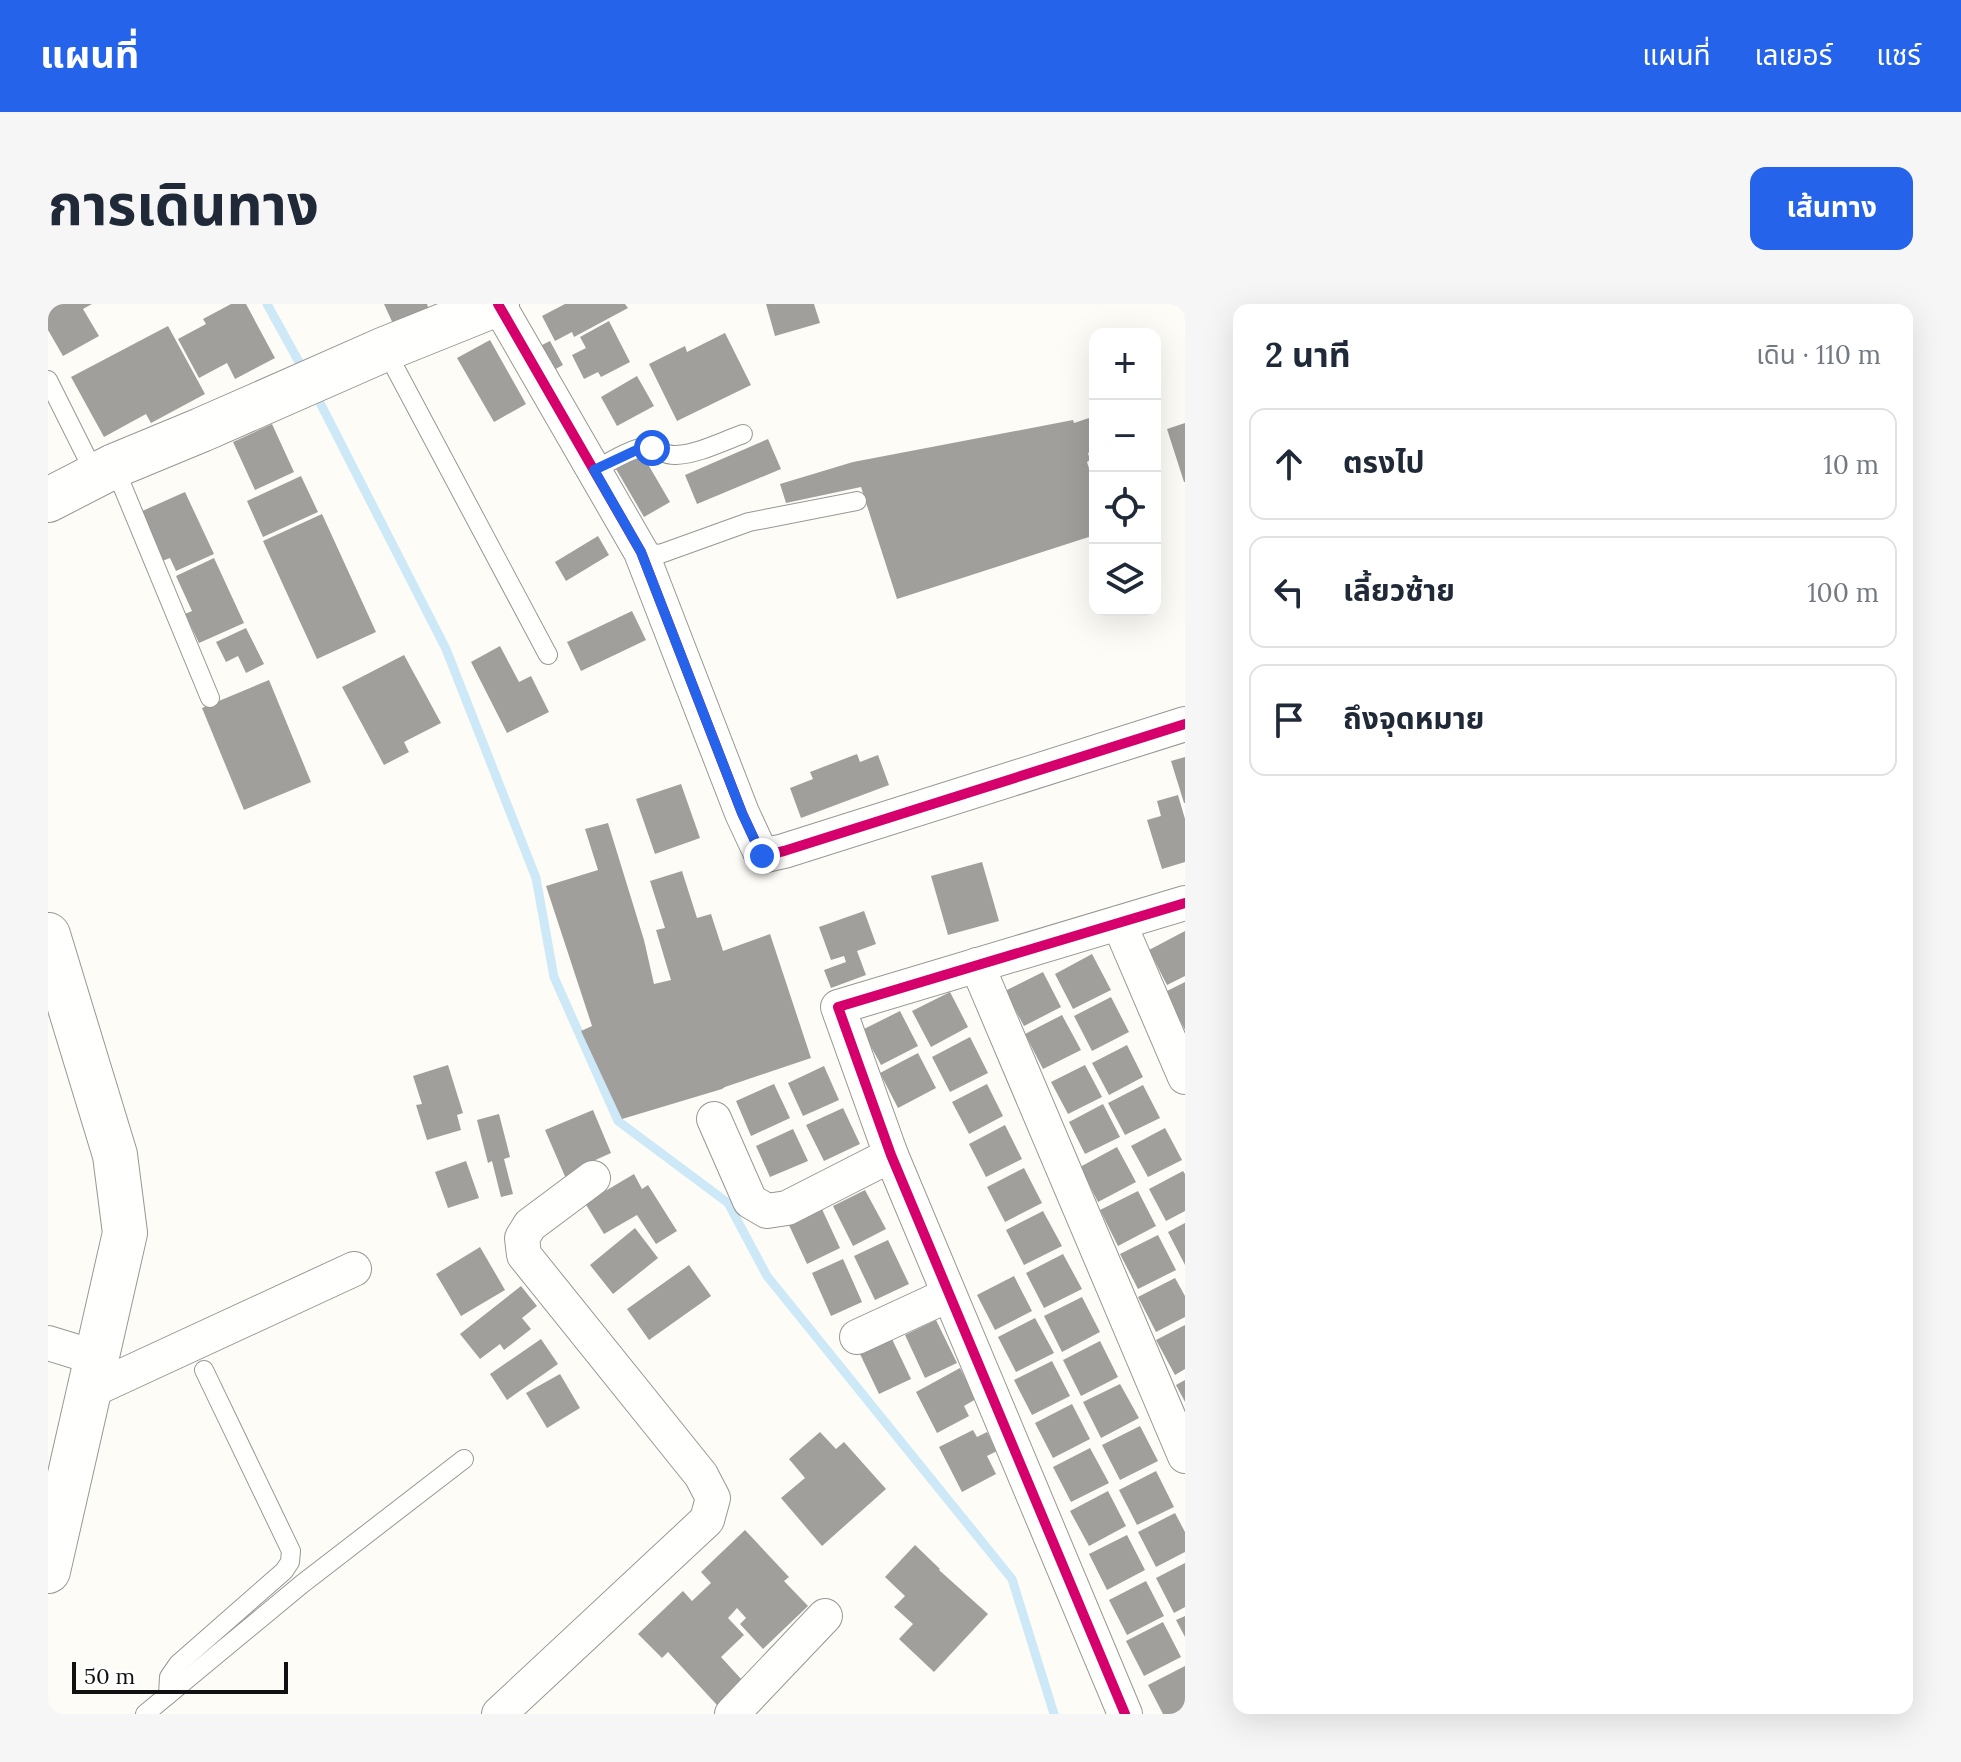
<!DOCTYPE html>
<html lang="th">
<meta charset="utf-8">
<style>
:root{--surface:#fff;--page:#f6f6f7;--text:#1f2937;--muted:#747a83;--line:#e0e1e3;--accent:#2563eb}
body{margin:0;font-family:Lora,"Noto Sans Thai",serif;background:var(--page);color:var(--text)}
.controls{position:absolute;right:24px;top:24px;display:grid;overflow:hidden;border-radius:16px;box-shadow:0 8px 32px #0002}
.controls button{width:72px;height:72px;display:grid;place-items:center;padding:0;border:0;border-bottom:2px solid var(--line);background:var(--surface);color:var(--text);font:40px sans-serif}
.scale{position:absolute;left:24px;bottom:20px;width:216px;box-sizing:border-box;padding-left:8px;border:4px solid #111;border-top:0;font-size:22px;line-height:28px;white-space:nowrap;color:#111;-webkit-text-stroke:6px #fff;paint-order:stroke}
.stop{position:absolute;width:24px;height:24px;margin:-18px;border:6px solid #2563eb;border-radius:50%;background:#fff}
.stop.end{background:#2563eb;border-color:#fff;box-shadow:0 2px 8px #0008}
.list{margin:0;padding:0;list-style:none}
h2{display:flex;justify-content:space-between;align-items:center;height:104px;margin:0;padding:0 32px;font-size:34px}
h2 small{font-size:26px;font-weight:400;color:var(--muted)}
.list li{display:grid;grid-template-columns:52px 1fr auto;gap:24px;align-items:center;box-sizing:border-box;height:112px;margin:0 16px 16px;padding:0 16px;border:2px solid var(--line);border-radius:16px}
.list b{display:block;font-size:30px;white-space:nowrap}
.list em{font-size:26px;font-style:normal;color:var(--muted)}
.icon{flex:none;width:44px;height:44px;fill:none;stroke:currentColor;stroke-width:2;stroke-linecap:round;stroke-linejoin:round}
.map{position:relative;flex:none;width:1137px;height:1410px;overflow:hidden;border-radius:16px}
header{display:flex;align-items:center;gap:48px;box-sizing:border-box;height:112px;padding:0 40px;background:var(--accent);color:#fff}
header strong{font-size:38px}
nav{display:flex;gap:44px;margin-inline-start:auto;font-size:28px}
.intro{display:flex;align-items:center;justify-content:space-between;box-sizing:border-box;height:192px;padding:0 48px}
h1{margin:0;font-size:56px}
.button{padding:20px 36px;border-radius:16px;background:var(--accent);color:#fff;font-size:28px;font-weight:700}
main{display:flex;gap:48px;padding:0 48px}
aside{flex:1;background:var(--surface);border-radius:16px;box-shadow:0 8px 32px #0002}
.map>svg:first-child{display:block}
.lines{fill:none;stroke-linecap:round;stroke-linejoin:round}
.stream{stroke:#cde8f7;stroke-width:9}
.building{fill:#a19f9c}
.service-casing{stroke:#979795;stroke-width:20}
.minor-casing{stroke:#979795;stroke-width:36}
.tertiary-casing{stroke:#979795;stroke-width:46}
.service{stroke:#fffffe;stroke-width:18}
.minor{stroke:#fffffe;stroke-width:34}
.tertiary{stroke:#fffffe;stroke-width:44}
.cycleway-casing{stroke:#fff;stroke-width:15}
.cycleway{stroke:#d6006c;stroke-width:10}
.route{stroke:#2563eb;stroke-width:10}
</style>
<header>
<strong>แผนที่</strong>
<nav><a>แผนที่</a><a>เลเยอร์</a><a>แชร์</a></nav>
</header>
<div class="intro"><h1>การเดินทาง</h1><a class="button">เส้นทาง</a></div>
<main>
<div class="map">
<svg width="1137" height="1410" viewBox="0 0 1137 1410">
<rect width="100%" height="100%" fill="#fdfcf7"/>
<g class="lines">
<g class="stream">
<path d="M219,0l37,67"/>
<path d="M266,87l132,258 90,229 18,99 64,144 110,82 39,73 245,303 42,135"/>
</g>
</g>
<g class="building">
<path d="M0,0h44l-9,5 16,27 -36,20 -15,-26z"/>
<path d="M183,0h15l29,54 -40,21 -8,-16 -28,15 -21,-39 28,-15 -3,-5z"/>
<path d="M336,0h43l2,6 -35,16z"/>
<path d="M517,0h60l3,4 -54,29 -2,-5 -17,9 -13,-25z"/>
<path d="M718,0h48l6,19 -45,13z"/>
<path d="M561,17l21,41 -29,15 -3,-5 -14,7 -12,-24 14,-7 -6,-11z"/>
<path d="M120,22l37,68 -54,29 -5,-9 -42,23 -33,-60z"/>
<path d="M677,29l26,52 -74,36 -28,-57 36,-18 2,6z"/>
<path d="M442,36l36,64 -32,18 -37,-64z"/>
<path d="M502,37l13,24 -11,6 -14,-24z"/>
<path d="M589,72l17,30 -37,20 -16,-29z"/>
<path d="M1047,112v35l-7,2 2,7 -3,2 8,25v48l-198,64 -36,-112 -75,16 -6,-19 73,-22 220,-42 1,3z"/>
<path d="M1137,119v59h-1l-17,-53z"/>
<path d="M224,120l22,48 -39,18 -22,-48z"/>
<path d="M720,135l13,30 -84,35 -12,-29z"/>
<path d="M594,150l28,48 -26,15 -28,-48z"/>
<path d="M253,172l17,36 -55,25 -16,-36z"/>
<path d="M137,188l29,62 -38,17 -6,-13 -8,3 -22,-49z"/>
<path d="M274,210l54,118 -59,27 -54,-118z"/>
<path d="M550,232l11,19 -43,26 -11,-19z"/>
<path d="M166,254l30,65 -45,20 -14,-29 7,-3 -16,-35z"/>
<path d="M584,307l14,29 -65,31 -14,-29z"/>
<path d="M198,324l18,36 -18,9 -8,-17 -12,6 -10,-20z"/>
<path d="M452,342l19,36 12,-6 18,36 -42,21 -36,-71z"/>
<path d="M356,351l37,68 -37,19 5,10 -25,13 -42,-78z"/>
<path d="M221,376l42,102 -67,28 -42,-102z"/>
<path d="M809,450l3,8 18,-7 11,30 -88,33 -11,-30 23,-9 -3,-7z"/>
<path d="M1137,453v46h-1l-13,-42z"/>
<path d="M633,480l19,54 -45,16 -19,-55z"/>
<path d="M1130,491l7,24v43l-23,7 -15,-49 14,-4 -4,-15z"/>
<path d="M560,519l36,117 10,44 17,-4 -15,-50 9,-2 -15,-47 32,-10 15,47 14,-4 12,37 47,-17 41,124 -86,29 -3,2 -100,30 -41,-88 11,-5 -46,-140 52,-16 -13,-41z"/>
<path d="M934,558l17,59 -51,14 -17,-59z"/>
<path d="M816,607l12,33 -19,7 9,24 -35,13 -7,-18 22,-8 -2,-6 -13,4 -12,-33z"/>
<path d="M1137,627v45l-18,9 -18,-35z"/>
<path d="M1044,650l19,36 -38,19 -18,-35z"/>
<path d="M995,668l18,35 -37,19 -19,-35z"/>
<path d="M1137,678v48l-20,-38z"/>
<path d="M902,688l18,35 -37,20 -19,-36z"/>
<path d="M1063,693l18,35 -37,19 -18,-35z"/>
<path d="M852,707l18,35 -37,19 -19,-35z"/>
<path d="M1014,711l19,35 -38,19 -18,-35z"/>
<path d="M922,733l18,36 -38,19 -18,-35z"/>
<path d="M1079,741l16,32 -34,18 -17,-32z"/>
<path d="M870,749l18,35 -38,20 -18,-35z"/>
<path d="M400,761l15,48 -6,2 4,15 -34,10 -11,-35 6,-1 -9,-28z"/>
<path d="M1037,761l17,32 -34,17 -17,-32z"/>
<path d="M776,762l15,34 -36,16 -15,-33z"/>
<path d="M726,780l16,34 -39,18 -15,-35z"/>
<path d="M939,780l16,32 -34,18 -17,-32z"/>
<path d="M1095,781l17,33 -35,17 -17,-32z"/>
<path d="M1055,800l17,33 -35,17 -16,-32z"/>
<path d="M795,804l17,36 -36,17 -18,-36z"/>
<path d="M545,806l18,43 -20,9 -24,19 -22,-51z"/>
<path d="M451,810l11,43 -6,2 9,35 -12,3 -9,-36 -4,2 -11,-43z"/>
<path d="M957,821l17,34 -36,18 -17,-33z"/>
<path d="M1117,824l17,32 -34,17 -17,-31z"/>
<path d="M745,825l15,32 -38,16 -14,-31z"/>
<path d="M1069,843l19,35 -38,20 -18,-35z"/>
<path d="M418,857l13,37 -31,10 -13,-36z"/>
<path d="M976,864l18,35 -37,19 -18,-35z"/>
<path d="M1135,867l2,3v37l-19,10 -17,-32z"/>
<path d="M586,870l8,15 6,-4 29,46 -21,13 -19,-29 -33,19 -19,-31z"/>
<path d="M817,886l21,39 -33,17 -20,-40z"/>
<path d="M1090,887l18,35 -38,20 -18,-36z"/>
<path d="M773,903l19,41 -33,16 -19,-41z"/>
<path d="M995,907l19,35 -38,19 -18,-35z"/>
<path d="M1137,919v42l-17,-33z"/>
<path d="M587,924l23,30 -45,36 -23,-29z"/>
<path d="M1110,931l18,35 -38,19 -18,-35z"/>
<path d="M840,936l21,44 -34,16 -21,-44z"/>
<path d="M432,943l25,43 -44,26 -25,-42z"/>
<path d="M1015,950l19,35 -38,19 -18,-35z"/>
<path d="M795,955l19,43 -31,14 -19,-43z"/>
<path d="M641,961l22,31 -62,44 -22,-31z"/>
<path d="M966,972l18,35 -37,19 -18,-35z"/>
<path d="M1127,974l10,18v21l-29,15 -18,-35z"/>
<path d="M473,982l16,20 -15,12 9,11 -27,21 -4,-6 -20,15 -20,-25z"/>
<path d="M1034,993l18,35 -38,20 -18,-36z"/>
<path d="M987,1014l19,35 -38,19 -18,-35z"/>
<path d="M888,1016l21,43 -32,15 -20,-43z"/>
<path d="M1137,1021v44l-10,6 -19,-35z"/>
<path d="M493,1035l17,25 -51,36 -17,-26z"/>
<path d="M844,1035l19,40 -32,15 -19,-40z"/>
<path d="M1052,1037l18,36 -37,19 -18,-36z"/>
<path d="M1004,1057l18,35 -38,19 -18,-35z"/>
<path d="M912,1064l16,31 -12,7 5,10 -32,17 -21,-41z"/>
<path d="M512,1070l20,34 -33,20 -21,-35z"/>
<path d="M1137,1076v22l-9,-17z"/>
<path d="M1072,1080l19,34 -38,20 -18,-36z"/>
<path d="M1024,1100l18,35 -37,19 -18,-35z"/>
<path d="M1092,1122l18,35 -38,19 -18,-35z"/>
<path d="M925,1126l4,7 10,-5 10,19 -10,5 9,18 -34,18 -23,-45z"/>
<path d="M772,1128l16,17 8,-7 42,47 -64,57 -41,-48 24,-20 -16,-19z"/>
<path d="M1042,1144l19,35 -38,19 -18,-35z"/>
<path d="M1108,1167l18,36 -37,18 -18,-35z"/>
<path d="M1060,1187l18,35 -37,20 -19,-35z"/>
<path d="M1127,1209l10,19v20l-29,15 -18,-35z"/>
<path d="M697,1226l44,47 -5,4 24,25 -45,43 -23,-25 6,-6 -9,-10 -9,10 16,17 -23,22 22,24 -26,24 -49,-53 -6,6 -24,-24 45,-43 9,10 19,-18 -10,-11z"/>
<path d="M1079,1231l18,35 -38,20 -18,-36z"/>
<path d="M867,1241l25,24 -1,1 49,44 -54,58 -35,-33 14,-15 -19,-17 11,-11 -20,-19z"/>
<path d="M1137,1259v44l-11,6 -18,-35z"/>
<path d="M1098,1277l18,35 -37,19 -18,-35z"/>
<path d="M1137,1312v21l-9,-17z"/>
<path d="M1115,1318l18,35 -37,19 -18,-35z"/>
<path d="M1137,1362v44l-7,4h-15l-15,-29z"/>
</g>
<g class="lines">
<defs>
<g id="service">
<path d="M337,45l163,306"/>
<path d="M0,76l48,96"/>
<path d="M66,162l96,232"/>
<path d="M546,166c15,-7 30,-18 46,-22 13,-4 22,8 36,7 22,-1 45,-13 67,-21"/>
<path d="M593,248l19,2 89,-32 108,-21"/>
<path d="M120,1391l1,-18 9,-13 106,-93 6,-9 1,-11 -87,-181"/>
<path d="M97,1410l157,-130 162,-125"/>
</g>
<g id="minor">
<path d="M450,0l143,248 101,261 20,43 22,-5 401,-127"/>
<path d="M1071,619l66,154"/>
<path d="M929,661l208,491"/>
<path d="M666,815l36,82 17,10 20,-3 104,-53"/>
<path d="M809,1033l91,-42"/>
<path d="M0,1039l49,15"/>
<path d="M42,1087l264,-122"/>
<path d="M451,1410l208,-194 6,-22 -12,-23 -177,-220 -2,-17 8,-13 63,-47"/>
<path d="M684,1410l93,-98"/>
<path d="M1077,1410l-234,-559 -53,-148 347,-104"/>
</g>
<g id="tertiary">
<path d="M0,196l66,-34 87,-36 184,-81 112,-45"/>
<path d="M0,631l67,220 10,78 -77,338"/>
</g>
</defs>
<use href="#service" class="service-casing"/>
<use href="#minor" class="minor-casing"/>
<use href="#tertiary" class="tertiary-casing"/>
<use href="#service" class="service"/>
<use href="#minor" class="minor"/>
<use href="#tertiary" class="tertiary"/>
<defs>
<g id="cycleway">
<path d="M450,0l143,248 101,261 20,43 22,-5 401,-127"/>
<path d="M1077,1410l-234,-559 -53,-148 347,-104"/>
</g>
</defs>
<use href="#cycleway" class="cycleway-casing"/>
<use href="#cycleway" class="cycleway"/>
</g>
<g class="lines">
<path class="route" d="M604,144l-9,-1 -49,23 47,82 101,261 20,43"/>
</g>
</svg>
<div class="controls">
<button>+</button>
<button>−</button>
<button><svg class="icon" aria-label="locate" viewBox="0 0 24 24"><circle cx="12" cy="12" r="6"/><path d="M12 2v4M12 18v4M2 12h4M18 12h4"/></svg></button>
<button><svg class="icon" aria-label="layers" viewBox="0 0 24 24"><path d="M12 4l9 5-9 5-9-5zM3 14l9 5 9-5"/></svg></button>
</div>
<div class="scale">50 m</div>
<div class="stop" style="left:604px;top:144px"></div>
<div class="stop end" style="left:714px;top:552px"></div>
</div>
<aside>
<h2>2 นาที<small>เดิน · 110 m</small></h2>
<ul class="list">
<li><svg class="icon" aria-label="ahead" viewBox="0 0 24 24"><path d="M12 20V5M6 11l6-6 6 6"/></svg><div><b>ตรงไป</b></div><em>10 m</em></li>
<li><svg class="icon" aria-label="left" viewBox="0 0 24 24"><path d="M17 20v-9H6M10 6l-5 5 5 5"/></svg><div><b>เลี้ยวซ้าย</b></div><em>100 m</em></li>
<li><svg class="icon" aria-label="arrive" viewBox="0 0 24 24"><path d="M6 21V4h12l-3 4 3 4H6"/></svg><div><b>ถึงจุดหมาย</b></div></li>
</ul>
</aside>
</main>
